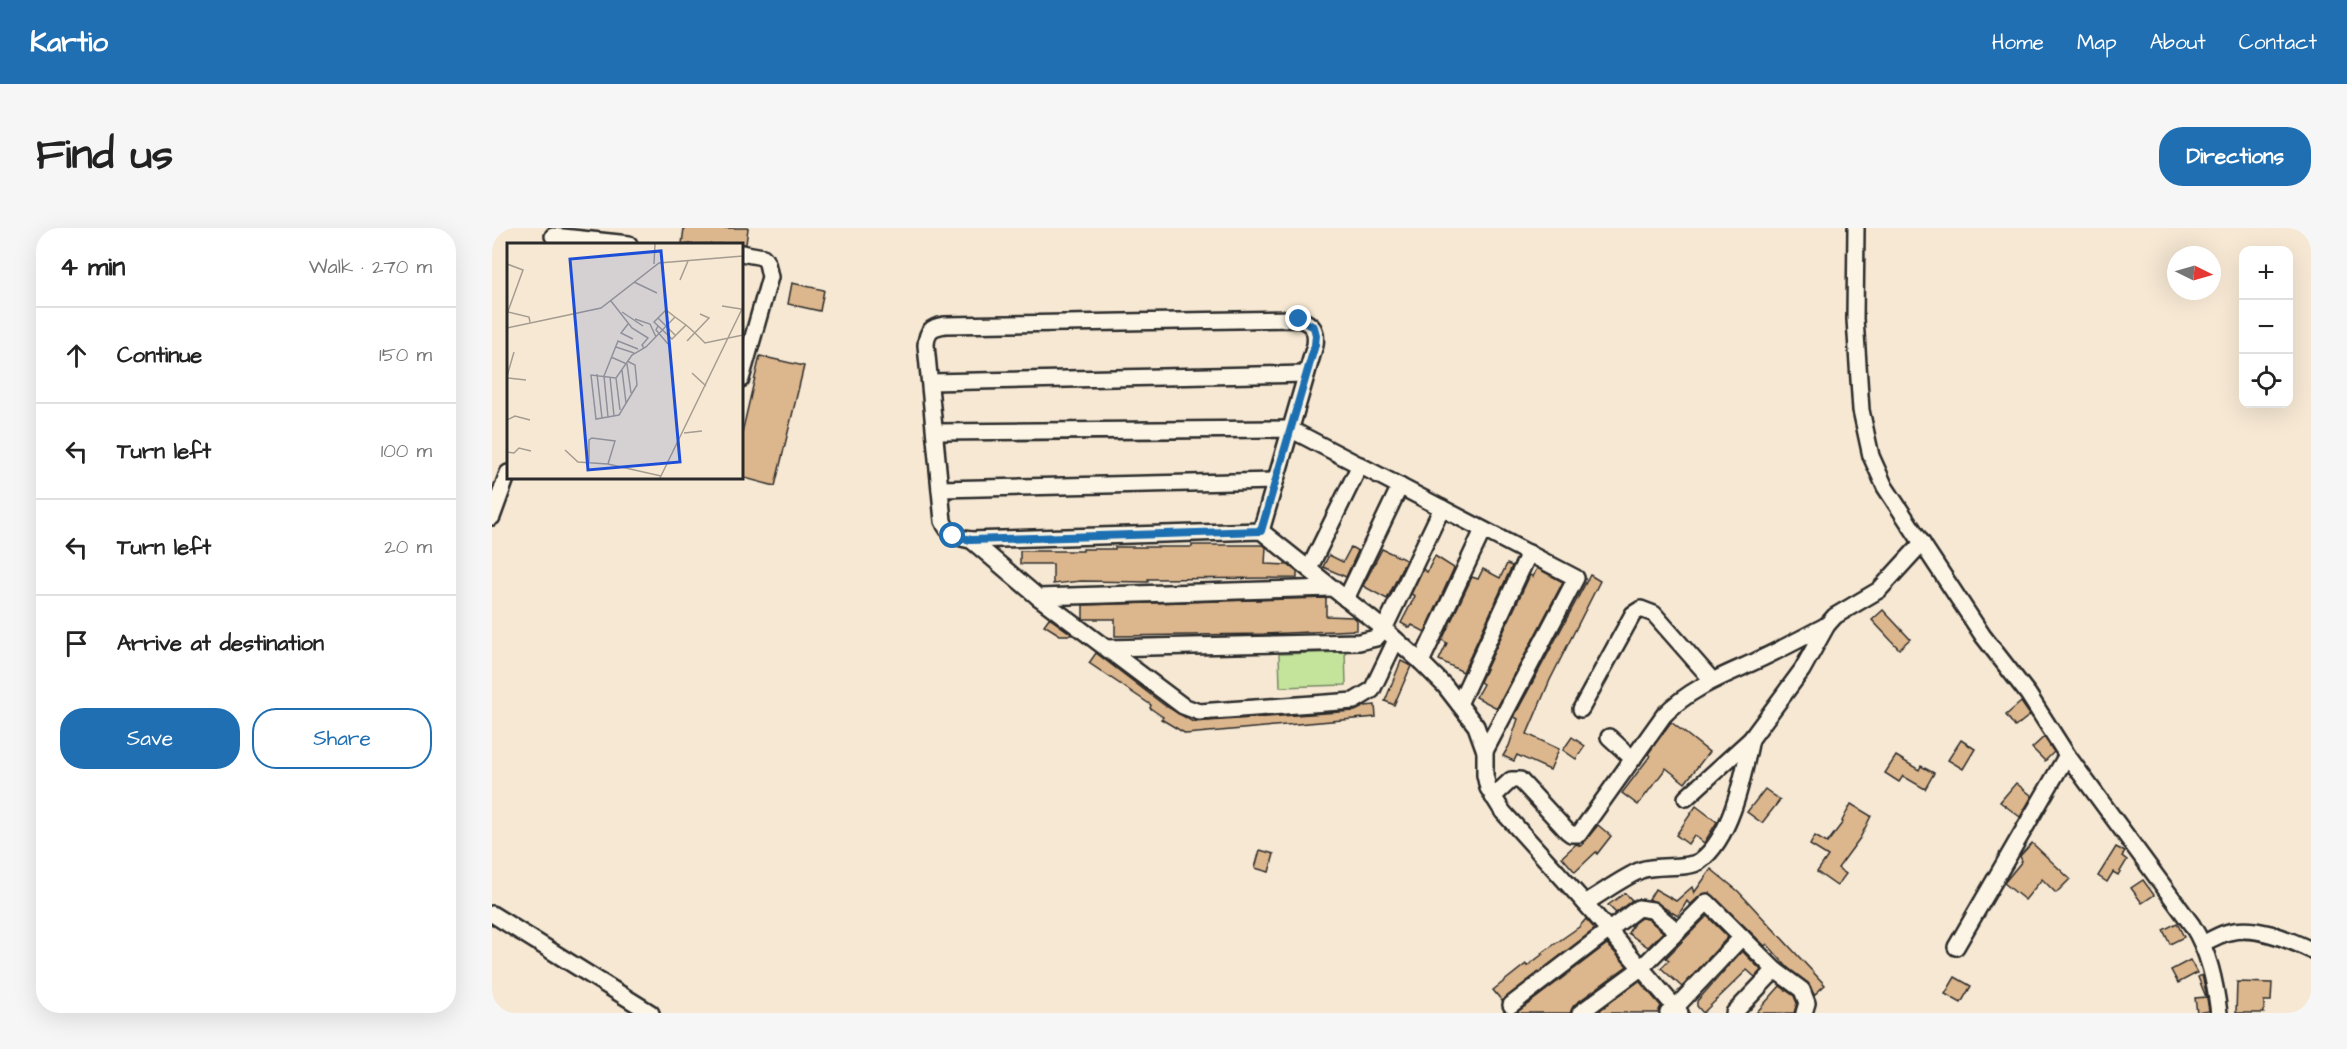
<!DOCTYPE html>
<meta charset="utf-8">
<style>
:root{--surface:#fff;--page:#f6f6f6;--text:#222;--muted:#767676;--line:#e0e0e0;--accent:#1f6fb2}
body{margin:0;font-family:"Architects Daughter",sans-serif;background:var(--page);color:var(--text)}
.controls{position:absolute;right:18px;top:18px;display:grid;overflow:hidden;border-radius:12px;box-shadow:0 6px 24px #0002}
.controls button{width:54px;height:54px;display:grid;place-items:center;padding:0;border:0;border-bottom:2px solid var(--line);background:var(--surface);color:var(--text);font:30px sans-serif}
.compass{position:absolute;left:1675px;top:18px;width:54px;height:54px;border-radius:50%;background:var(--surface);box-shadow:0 6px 24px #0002;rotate:95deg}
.stop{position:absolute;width:18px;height:18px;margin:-14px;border:4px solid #1f6fb2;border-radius:50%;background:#fff}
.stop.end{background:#1f6fb2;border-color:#fff;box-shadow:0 2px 6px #0008}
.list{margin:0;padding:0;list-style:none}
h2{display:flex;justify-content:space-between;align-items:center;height:78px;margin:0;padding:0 24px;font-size:26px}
h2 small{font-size:20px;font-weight:400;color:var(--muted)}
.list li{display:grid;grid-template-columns:39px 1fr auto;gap:18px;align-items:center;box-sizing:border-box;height:96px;padding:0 24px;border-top:2px solid var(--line)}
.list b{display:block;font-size:22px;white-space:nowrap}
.list em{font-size:20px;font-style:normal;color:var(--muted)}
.actions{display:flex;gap:12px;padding:18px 24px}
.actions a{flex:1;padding:14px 0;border:2px solid var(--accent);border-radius:24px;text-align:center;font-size:21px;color:var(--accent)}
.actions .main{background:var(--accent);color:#fff}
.icon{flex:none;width:33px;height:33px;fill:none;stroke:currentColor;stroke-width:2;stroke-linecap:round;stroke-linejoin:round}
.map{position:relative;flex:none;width:1819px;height:785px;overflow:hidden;border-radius:24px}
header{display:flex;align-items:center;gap:36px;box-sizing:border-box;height:84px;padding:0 30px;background:var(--accent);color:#fff}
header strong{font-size:28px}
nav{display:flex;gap:33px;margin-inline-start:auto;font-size:21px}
.intro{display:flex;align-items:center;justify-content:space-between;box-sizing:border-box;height:144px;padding:0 36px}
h1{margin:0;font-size:42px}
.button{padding:15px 27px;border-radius:24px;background:var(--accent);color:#fff;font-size:21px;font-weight:700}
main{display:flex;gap:36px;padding:0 36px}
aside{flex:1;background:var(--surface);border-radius:24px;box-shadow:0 6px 24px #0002}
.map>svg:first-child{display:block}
.green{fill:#c4e49c;stroke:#788864;stroke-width:1.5}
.building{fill:#dcb68d;stroke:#2b2b2b;stroke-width:1.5}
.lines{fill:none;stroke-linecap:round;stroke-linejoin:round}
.minor-casing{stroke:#2b2b2b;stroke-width:20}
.minor{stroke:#fcf5e5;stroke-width:15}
.route{stroke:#1f6fb2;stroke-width:8}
.inset-road{fill:none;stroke:#a59c90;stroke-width:1.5}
.view{fill:#1d4ed8;fill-opacity:0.15;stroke:#1d4ed8;stroke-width:3}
.inset-edge{fill:none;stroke:#2b2b2b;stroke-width:3}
</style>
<header>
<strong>Kartio</strong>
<nav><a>Home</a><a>Map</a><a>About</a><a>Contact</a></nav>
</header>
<div class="intro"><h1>Find us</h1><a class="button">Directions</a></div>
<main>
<aside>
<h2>4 min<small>Walk · 270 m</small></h2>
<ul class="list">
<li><svg class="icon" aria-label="ahead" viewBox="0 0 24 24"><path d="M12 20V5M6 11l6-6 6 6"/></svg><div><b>Continue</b></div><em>150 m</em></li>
<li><svg class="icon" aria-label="left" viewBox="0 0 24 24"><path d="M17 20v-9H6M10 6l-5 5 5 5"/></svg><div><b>Turn left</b></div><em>100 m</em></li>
<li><svg class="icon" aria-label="left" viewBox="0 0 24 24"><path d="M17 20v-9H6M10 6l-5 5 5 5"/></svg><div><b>Turn left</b></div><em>20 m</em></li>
<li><svg class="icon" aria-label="arrive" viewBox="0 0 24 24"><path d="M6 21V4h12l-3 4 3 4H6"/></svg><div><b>Arrive at destination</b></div></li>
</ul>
<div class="actions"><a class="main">Save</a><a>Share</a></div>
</aside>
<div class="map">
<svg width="1819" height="785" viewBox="0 0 1819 785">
<rect width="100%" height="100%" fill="#f6e8d3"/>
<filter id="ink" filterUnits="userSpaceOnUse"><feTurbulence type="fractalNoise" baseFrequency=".0167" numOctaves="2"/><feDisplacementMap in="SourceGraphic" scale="12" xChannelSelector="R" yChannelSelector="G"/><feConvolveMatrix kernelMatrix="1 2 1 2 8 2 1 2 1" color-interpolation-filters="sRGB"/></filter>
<g filter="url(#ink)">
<path class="green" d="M853,424l1,33 -66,2 -1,-33z"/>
<g class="building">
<path d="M192,0h64l-2,16h-64z"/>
<path d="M300,55l32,7 -4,21 -32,-7z"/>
<path d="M268,128l44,10 -29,120 -34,-9v-40z"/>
<path d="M700,317h71l3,2 -1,17 23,1 9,7v6l-149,1v3l-67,-1 -28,3v-20h-33v-13h63v-2h32v-2h77z"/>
<path d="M859,319l7,4 -12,26 -23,-10 6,-12 14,7z"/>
<path d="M890,321l24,11 -19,39 -24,-13z"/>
<path d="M943,328l19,12 -29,64 -13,-7 -2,3 -9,-5 14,-27 -4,-2 12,-25 4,3z"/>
<path d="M1015,336l5,2 -49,106 -24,-12 8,-17 -5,-3 30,-63 6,2 5,-10 17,9z"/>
<path d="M1045,340l26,14 -66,126 -21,-11 7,-13 -3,-2 50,-107 3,2z"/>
<path d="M1098,347l10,6 -50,99 -23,54 32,15 -9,21 -33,-15 -3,6 -11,-5 6,-10 9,-27 -4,-2z"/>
<path d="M834,370v18l27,1 4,3v10l-93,4 -149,2v-17h-32v-14z"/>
<path d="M1391,382l27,29 -11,10 -27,-29z"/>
<path d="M557,390l24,17h-13l-16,-10z"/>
<path d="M604,425l68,52 29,17 162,-11 10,-5 10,-1 1,12 -190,17 -25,-15 2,-2 -13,-9 1,-3 -62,-42z"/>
<path d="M909,433l10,5 -17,39 -9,-4z"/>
<path d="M1529,474l9,13 -15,12 -9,-12z"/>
<path d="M1179,494l38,30 -24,31 -19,-15 -28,37 -16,-12 28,-37 -2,-2z"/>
<path d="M1080,509l13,9 -9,13 -13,-9z"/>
<path d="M1552,509l10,15 -9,9 -13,-13z"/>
<path d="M1469,512l14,9 -12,20 -15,-9z"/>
<path d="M1404,528l23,14 2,-4 13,7 -9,16 -22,-13 -4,6 -14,-9z"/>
<path d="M1524,555l16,13 -12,21 -20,-15z"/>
<path d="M1273,561l15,11 -18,23 -15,-11z"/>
<path d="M1359,576l20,12 -11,22 -22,30 8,6 -9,12 -20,-14 11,-16 -18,-11 5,-9 12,7 16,-21 -1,-1z"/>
<path d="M1204,578l21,16 -13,21 -10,-8 -6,9 -12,-9z"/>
<path d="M1106,597l13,11 -14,18 -1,-2 -21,20 -13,-15 14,-13 5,2z"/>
<path d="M1540,615l38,36 -14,14 -14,-14 -17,21 -21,-17 18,-22 -2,-5z"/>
<path d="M1624,619l9,5 -3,4 5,4 -9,15 -5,-3 -6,10 -9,-6z"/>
<path d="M768,622l14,4 -5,18 -14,-4z"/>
<path d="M1219,641l27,22 87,94 -11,10 -6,-12 -20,-15 -21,-24 -2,2 -55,-53 -9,2 -11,10 -3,-4 -9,15 -29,-17 6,-10 21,12 16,-14 2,6z"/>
<path d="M1651,652l11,15 -12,8 -11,-15z"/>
<path d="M1133,665l7,7 -16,13 -8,-8z"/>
<path d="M1215,688l21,21 -46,50 -21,-19 8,-8 -3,-2z"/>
<path d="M1149,690l7,1 15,13 -15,15 -20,-14 6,-10z"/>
<path d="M1094,691l9,10 -93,72 -9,-11 33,-26 1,2 16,-12 -1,-1 37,-26z"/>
<path d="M1685,695l7,14 -14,7 -7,-14z"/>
<path d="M1115,716l20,22 -53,39 -4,8h-54z"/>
<path d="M1250,723l19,19 -6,7 -8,-7 -44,43 -6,-7v-5z"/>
<path d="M1698,732l7,13 -19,10 -7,-13z"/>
<path d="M1710,747l4,17 3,19 -12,2 -2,-15 11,-1 -8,-20z"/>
<path d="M1463,749l16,9 -10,17 -16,-9z"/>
<path d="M1147,753l22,25 -3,7h-56l-2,-3z"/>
<path d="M1745,754l35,1 -1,18h-7v12h-28z"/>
<path d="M1288,758l14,10 3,7 -3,10h-38z"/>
</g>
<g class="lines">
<defs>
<g id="minor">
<path d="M1364,0l-1,91 6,91 10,46 14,31 98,149 45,58 39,61 125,170c17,27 23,57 27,88"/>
<path d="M61,8l76,8"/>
<path d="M249,25l22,4 4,6 3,14 -29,102"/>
<path d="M438,154l376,-8"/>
<path d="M443,204l355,-3 286,149 -91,173"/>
<path d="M448,261l335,-8"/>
<path d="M0,289l16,-44"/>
<path d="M769,303l54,-186c2,-15 -2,-21 -16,-26l-354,6c-14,2 -18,6 -19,20l17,176c5,13 14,17 28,19l290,-9 123,98 37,33 24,24 31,40 9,25v24l3,13 15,24 82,91 95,110"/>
<path d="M479,312l67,57 145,109 16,6 155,-11 18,-11 24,-50"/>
<path d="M817,341l51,-104"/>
<path d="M546,369l294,-9"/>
<path d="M854,371l54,-113"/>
<path d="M614,420l253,-6 17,-4 8,-9 58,-121"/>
<path d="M929,434l62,-132"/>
<path d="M967,476l70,-151"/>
<path d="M1089,481l52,-95 8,-5 13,5 58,66"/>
<path d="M1117,509l24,22"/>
<path d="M1001,569l18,-17h9l47,51 4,3h8l85,-119c26,-27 59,-39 92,-54 24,-11 48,-24 71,-36"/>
<path d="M1194,570l65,-59 51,-69 25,-45 8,-9 44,-26 43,-47"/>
<path d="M1093,675c19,-11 37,-25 56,-33 17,-6 46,0 59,-9 32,-24 43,-85 51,-122"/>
<path d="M0,686l159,99"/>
<path d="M1711,715c8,-3 17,-9 26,-11 26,-7 59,7 82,18"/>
<path d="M1464,719l111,-192"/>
<path d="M1019,777l127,-97 14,2 26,22"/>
<path d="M1088,785l61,-45 66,-66 68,68 27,20 5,13 -3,10"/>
<path d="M1176,785l7,-5 67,-71"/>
<path d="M1242,785l41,-43"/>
</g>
</defs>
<use href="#minor" class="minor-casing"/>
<use href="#minor" class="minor"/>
</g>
</g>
<g class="lines" filter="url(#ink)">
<path class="route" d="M461,308l18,4 290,-9 54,-186 1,-10 -2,-8 -15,-8"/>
</g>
<g transform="translate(15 15)">
<rect width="236" height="236" fill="#f6e8d3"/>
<path class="inset-road" d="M0,21l16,6 -16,44M147,21l1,-20M173,37l8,-19M127,39l23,11M104,58l21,27 16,10 -6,7 2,3M215,63l19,3M1,69l21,5 1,5M115,69l21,14M151,75l18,18M128,76l15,5 6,13M121,81l-7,9 12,6M179,82l-14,14 -18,-17 12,-12 9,7 11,8 9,8 10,10 38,-8M151,83l-2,4 12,14M0,85l94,-20 58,-45 84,-7M180,98l22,-23 -9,-4M109,104l18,6M104,114l16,7 4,29M115,127l4,33M185,130l14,13M90,131l5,44M0,133l7,-24M103,134l4,39M0,135l19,2M109,135l-25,-3 5,44 23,-4 18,-30 -2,-20 -8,-4M113,167l-4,-32 16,-23 14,-8 29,-30M101,174l-4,-41 14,-35 20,8M0,177l8,-4 15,4M177,190l18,-2M58,207l13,12 30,2 53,12M0,209l7,1 5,-5 12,3M82,220v-23l3,-2 23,3 -7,23M153,235l83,-171"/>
<path class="view" d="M154,8l19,211 -92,8 -18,-211z"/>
<rect width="236" height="236" class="inset-edge"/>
</g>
</svg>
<div class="controls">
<button>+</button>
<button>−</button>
<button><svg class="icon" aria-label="locate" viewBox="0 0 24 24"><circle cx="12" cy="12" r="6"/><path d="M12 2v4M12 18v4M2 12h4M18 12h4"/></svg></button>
</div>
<svg class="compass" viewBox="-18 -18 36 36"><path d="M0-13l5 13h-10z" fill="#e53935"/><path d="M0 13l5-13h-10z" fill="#767676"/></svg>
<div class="stop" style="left:461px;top:308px"></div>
<div class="stop end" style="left:807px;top:91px"></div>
</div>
</main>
